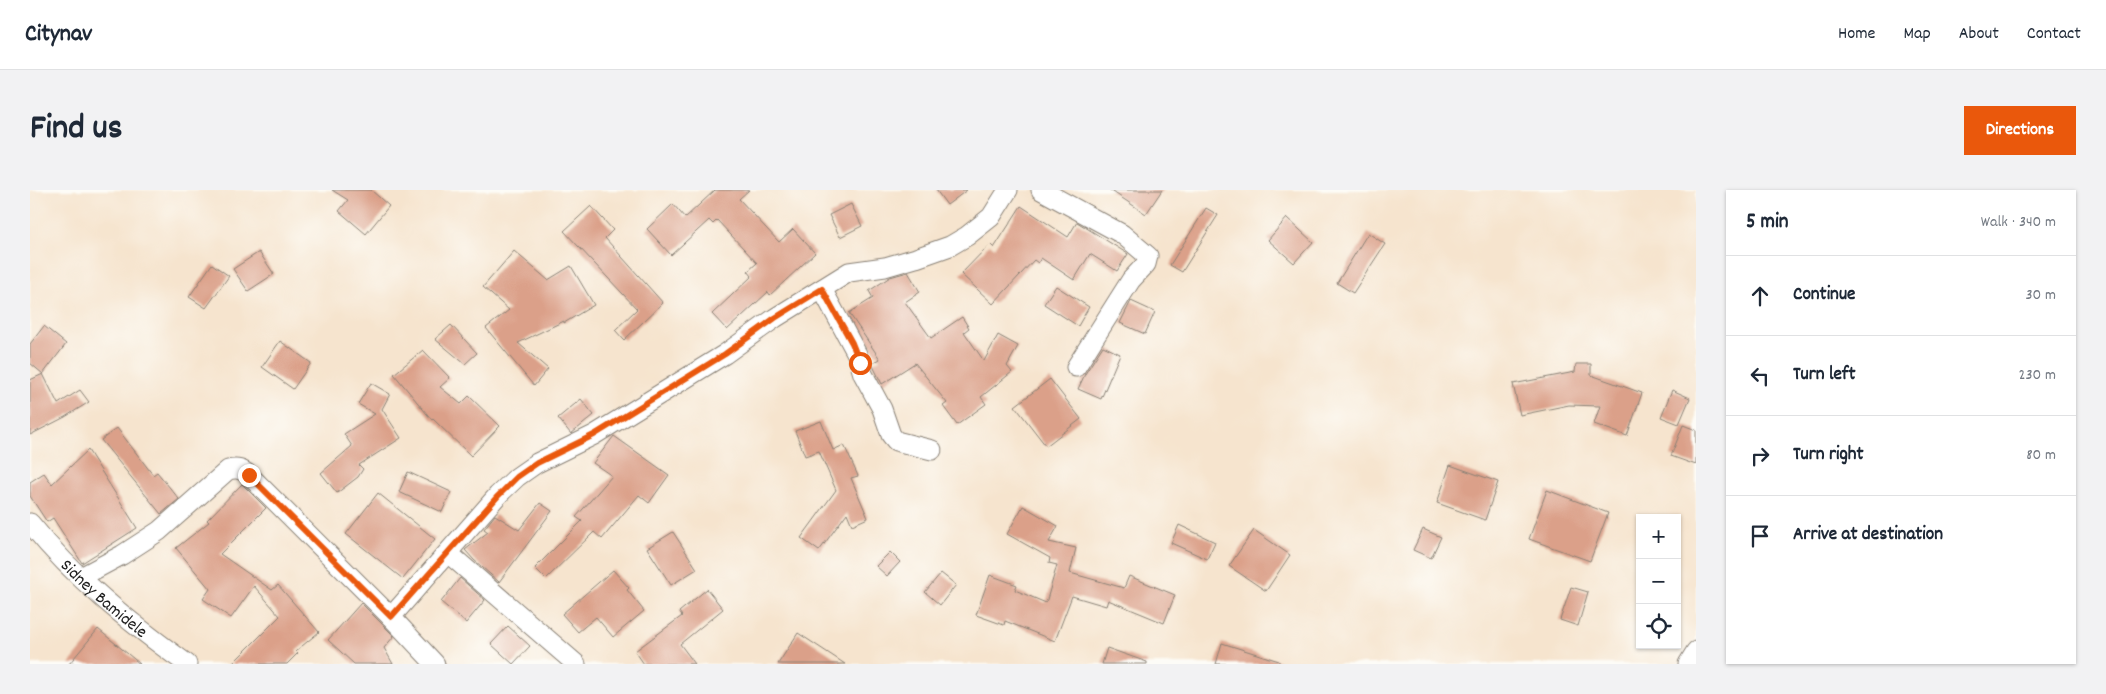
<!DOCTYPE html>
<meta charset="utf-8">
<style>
:root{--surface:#fff;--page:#f2f2f3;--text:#1f2937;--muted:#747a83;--line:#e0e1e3;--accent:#ea580c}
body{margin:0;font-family:Dekko,sans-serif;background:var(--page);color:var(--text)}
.controls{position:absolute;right:15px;bottom:15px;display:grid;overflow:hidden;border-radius:0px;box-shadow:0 1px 4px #0004}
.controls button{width:45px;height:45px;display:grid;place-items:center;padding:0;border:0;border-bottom:1px solid var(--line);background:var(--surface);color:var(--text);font:25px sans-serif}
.stop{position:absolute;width:15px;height:15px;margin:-11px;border:4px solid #ea580c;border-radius:50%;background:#fff}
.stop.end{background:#ea580c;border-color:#fff;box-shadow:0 1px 5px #0008}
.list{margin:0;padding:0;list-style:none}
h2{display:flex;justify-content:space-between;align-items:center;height:65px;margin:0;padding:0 20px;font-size:21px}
h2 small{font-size:16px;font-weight:400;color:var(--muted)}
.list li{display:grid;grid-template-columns:32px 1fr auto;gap:15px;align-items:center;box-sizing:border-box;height:80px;padding:0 20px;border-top:1px solid var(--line)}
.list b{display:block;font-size:19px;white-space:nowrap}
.list em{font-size:16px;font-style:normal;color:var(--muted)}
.icon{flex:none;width:28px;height:28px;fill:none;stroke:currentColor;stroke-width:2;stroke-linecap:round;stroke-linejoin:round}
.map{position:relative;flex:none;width:1666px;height:474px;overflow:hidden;border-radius:0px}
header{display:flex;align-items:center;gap:30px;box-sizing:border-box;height:70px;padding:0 25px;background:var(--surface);border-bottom:1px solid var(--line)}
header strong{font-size:24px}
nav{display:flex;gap:28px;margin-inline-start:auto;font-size:18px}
.intro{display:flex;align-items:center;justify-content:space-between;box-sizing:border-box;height:120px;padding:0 30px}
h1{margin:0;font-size:35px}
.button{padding:12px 22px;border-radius:0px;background:var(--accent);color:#fff;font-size:18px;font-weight:700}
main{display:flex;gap:30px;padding:0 30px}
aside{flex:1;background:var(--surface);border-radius:0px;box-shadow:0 1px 4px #0004}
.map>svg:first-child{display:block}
.building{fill:#dba089}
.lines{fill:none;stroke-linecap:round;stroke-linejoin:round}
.minor-casing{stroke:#898075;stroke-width:21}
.minor{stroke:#fff;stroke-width:19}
.route{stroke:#ea580c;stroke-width:6}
.labels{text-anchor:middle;stroke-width:5;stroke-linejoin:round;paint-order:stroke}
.street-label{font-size:18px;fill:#1c1c1c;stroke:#fdfcf7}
</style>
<header>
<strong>Citynav</strong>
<nav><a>Home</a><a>Map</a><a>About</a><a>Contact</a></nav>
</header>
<div class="intro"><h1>Find us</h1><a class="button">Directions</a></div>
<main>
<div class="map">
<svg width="1666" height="474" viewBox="0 0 1666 474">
<rect width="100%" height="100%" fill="#fdfcf7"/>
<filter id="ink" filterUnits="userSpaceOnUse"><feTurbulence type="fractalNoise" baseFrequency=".02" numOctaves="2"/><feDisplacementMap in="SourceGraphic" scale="10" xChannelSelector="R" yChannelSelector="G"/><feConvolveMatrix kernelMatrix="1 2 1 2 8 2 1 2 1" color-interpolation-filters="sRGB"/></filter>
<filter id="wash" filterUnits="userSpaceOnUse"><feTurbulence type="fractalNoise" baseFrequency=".0096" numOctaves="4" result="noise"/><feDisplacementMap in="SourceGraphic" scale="20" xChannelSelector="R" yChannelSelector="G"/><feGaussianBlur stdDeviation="1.12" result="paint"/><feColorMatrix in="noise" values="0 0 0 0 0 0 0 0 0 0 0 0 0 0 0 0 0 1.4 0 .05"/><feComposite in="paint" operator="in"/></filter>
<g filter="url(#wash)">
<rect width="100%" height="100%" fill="#f6e4ce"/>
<g id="blocks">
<g class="building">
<path d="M302,0h39l18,16 -23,28 -27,-23 9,-11z"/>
<path d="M685,0h34l-10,9 40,43 14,-13 22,24 -45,42 -2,-3 -41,38 -15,-16 40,-38 -4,-5 9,-8 -40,-43 -4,4 -4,-4 -38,35 -24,-26 26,-25 12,14z"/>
<path d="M906,0h31l-20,15z"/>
<path d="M1080,0h52l-16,24z"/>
<path d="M821,14l11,22 -22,11 -11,-22z"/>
<path d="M561,16l22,24 -8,8 58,65 -39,37 -9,-10 22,-21 -73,-78z"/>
<path d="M991,16l47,31 9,-15 51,32 -11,17 -27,-17 -16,26 -33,-22 -3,5 -4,-3 -41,44 -32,-30 29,-30 4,4z"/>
<path d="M1176,18l12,7 -36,57 -12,-7z"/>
<path d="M1257,28l26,24 -19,21 -26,-23z"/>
<path d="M1338,43l17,11 -32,49 -16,-10z"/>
<path d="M484,61l34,29 23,-14 23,39 -30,18v-2l-46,22 30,26 -14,17 -48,-58 23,-18 -26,-23z"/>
<path d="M229,62l15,22 -26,17 -15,-22z"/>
<path d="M182,74l17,12 -23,32 -17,-11z"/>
<path d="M878,82l12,20 -15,10 26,36 31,-21 7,11 -5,4 20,29 14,-26 20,11 -11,20 5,6 -31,25 5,7 -29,21 -14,-19 4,-3 -32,-40 -33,21 -10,-20 8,-5 -31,-46 24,-15 -4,-7 21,-14z"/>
<path d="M1026,96l33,21 -11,19 -34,-22z"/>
<path d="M1101,111l24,11 -10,22 -25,-11z"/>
<path d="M421,135l26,28 -12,11 -30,-25z"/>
<path d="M14,136l22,18 -23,30 -13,-11v-19z"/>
<path d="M250,151l31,22 -18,26 -31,-22z"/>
<path d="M1073,156l17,8 -19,45 -23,-10 7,-15z"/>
<path d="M393,160l27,28 -10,9 21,17 8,-8 31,30 -29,30 -38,-37 -1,1 -38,-46z"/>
<path d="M1546,174h15v11l51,18 -15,43 -33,-12 6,-18 -31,-1 -49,10 -7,-31 62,-12z"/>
<path d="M13,184l15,30 22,-14 9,12 -24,15 -35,18v-55z"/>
<path d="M1020,189l31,40 -35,27 -31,-40z"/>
<path d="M341,193l19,11 -8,15 19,29 -42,27 4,4 -5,8 -21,16 -16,-20 31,-27 -8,-12 31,-20 -17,-10z"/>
<path d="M1642,200l18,8 -11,26 -18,-7z"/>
<path d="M551,209l13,16 -23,19 -13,-16z"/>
<path d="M791,231l12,29 11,-5 14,31 -7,2 17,40 -16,7 -5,-12 -28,38 -18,-13 35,-48 -17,-39 -14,5 -10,-25z"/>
<path d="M1653,235l13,5v35l-25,-9z"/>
<path d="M87,238l36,47 4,-3 22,27 -18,15 -60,-74z"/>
<path d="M584,246l55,39 -20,28 -10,-8 -37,44 -8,-7 -48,47 -11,-11 47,-47 -6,-4 36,-41 -19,-13z"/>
<path d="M58,260l49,78 -55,35 -29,-45 -6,4 -17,-26v-14l14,-9 8,11z"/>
<path d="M1420,275l48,17 -13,38 -48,-17z"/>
<path d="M378,282l43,20 -9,20 -43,-20z"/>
<path d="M212,294l24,24 -46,46 52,36 6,-5 41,47 -23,19 2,2 -11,11h-55l48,-48 -26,-30 -23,32 -28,-19 7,-10 -34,-41 33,-26 -2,-2z"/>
<path d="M1517,300l61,23 -18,48 -61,-22z"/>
<path d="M348,303l57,46 -32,40 -57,-45z"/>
<path d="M510,313l12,8 -53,71 -25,-22 -9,-10 23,-18 -4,-3 11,-14 24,15z"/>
<path d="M993,316l35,20 -9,16 27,6 -6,25 54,15 5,-12 46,19 -11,28 -56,-23 -2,6 -34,-10 -17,45 -50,-20 -1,4 -28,-10 14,-40 27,10 -2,5 31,13 11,-38 -8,-2 1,-5 -43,-24z"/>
<path d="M1149,335l36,17 -8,17 -36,-16z"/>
<path d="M1393,339l18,8 -10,21 -18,-8z"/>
<path d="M1224,340l36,25 -24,36 -37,-25z"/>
<path d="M643,342l24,37 -26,16 -24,-37z"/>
<path d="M860,362l10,10 -13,14 -11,-10z"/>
<path d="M583,380l16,18 -2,2 17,21 -31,26 -17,-20 -18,15 -16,-18z"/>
<path d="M911,383l15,12 -16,20 -15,-13z"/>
<path d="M430,388l25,22 -19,23 -25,-21z"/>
<path d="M1541,397l17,5 -10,34 -18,-6z"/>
<path d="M677,399l16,20 -43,35 15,20h-51l-9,-13 47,-35 -3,-4z"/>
<path d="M331,413l33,33 -10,12 9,16h-39l-26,-24z"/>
<path d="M478,436l22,20 -17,18 -22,-20z"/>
<path d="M68,439l42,35h-71z"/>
<path d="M768,443l47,31h-67z"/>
<path d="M1192,453l57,18v3h-63z"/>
<path d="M1077,458l40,14v2h-45z"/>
</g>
</g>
</g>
<g filter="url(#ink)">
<use href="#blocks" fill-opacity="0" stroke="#898075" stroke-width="1"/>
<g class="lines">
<defs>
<g id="minor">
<path d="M1011,0l81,44 26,22 -2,8 -15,16 -55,87"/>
<path d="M792,99l35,65 6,20 19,35 9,26 5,6 36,9"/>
<path id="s1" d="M0,333c44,55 100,100 157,141"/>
<path d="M418,363l128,111"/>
<path d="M51,387l41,-22 37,-24 69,-61c9,-2 14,-1 21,5l142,142"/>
<path d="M405,474l-44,-47 107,-122 19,-18 20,-14 57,-28 26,-16 105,-65 50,-36 74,-46 36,-5 31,-9 34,-12 17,-10 24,-19 17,-27"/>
<path d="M1658,474l8,-13"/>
</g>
</defs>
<use href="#minor" class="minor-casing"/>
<use href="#minor" class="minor"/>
</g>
</g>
<g class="lines" filter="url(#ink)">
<path class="route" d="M219,285l142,142 107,-121 19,-19 20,-14 57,-28 26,-16 105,-65 50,-36 47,-29 30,54 8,20"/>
</g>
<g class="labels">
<g class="street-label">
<text dy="6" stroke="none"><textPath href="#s1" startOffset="106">Sidney Bamidele</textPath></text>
</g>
</g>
</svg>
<div class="controls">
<button>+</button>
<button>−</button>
<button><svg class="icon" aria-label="locate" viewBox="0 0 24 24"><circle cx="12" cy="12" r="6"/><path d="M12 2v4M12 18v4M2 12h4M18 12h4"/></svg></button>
</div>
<div class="stop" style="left:830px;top:173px"></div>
<div class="stop end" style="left:219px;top:285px"></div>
</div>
<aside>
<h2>5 min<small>Walk · 340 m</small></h2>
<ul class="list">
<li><svg class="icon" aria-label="ahead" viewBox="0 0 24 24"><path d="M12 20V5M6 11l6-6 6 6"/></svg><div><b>Continue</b></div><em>30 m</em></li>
<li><svg class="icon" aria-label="left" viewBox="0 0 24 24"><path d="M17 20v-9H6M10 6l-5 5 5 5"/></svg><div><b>Turn left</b></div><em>230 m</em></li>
<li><svg class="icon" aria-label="right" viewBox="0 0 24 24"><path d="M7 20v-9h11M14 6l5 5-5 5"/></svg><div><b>Turn right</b></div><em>80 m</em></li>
<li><svg class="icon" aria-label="arrive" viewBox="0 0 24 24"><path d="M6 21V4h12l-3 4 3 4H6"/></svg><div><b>Arrive at destination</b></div></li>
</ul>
</aside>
</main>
